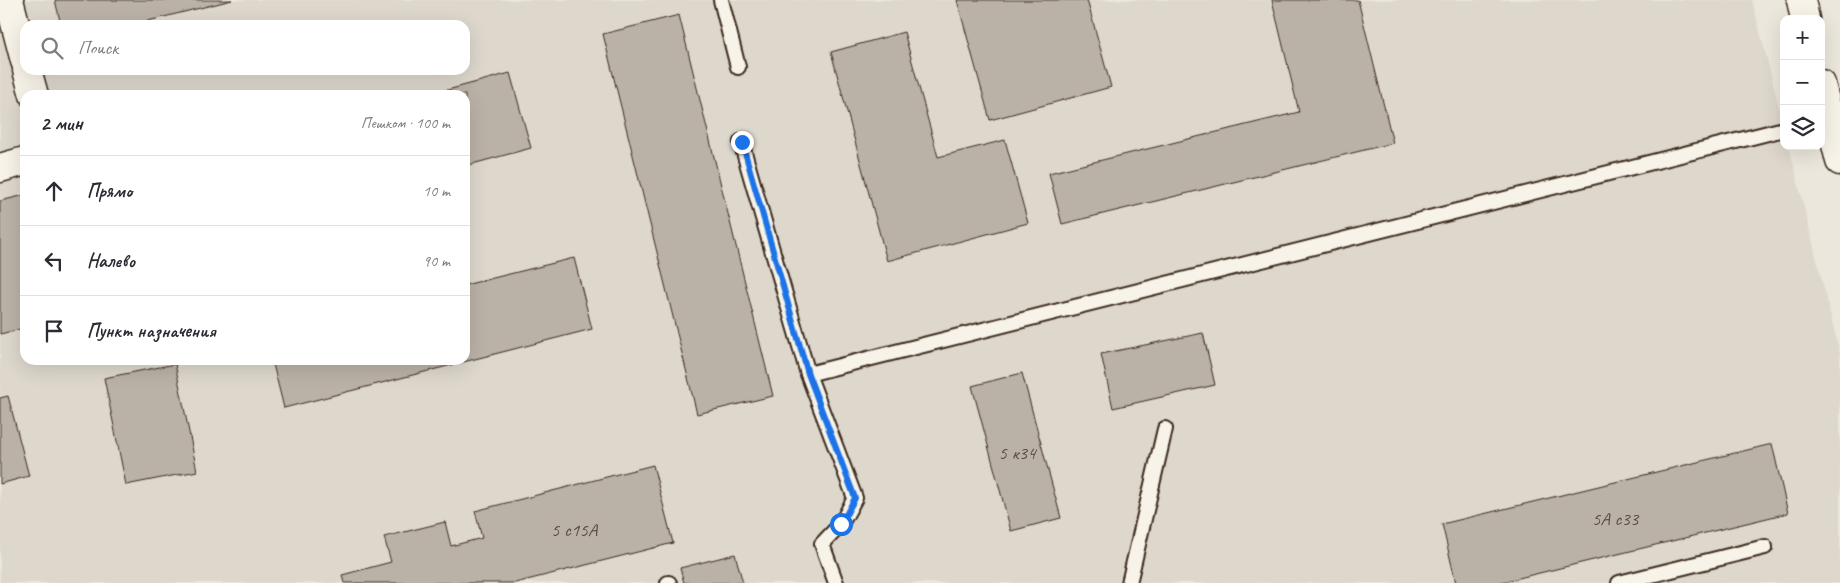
<!DOCTYPE html>
<html lang="ru">
<meta charset="utf-8">
<style>
:root{--surface:#fff;--page:#f7f7f7;--text:#2b2b33;--muted:#7c7c81;--line:#e1e1e2}
body{margin:0;font-family:Caveat,sans-serif;background:var(--page);color:var(--text)}
.controls{position:absolute;right:15px;top:15px;display:grid;overflow:hidden;border-radius:10px;box-shadow:0 5px 20px #0002}
.controls button{width:45px;height:45px;display:grid;place-items:center;padding:0;border:0;border-bottom:1px solid var(--line);background:var(--surface);color:var(--text);font:25px sans-serif}
.stop{position:absolute;width:15px;height:15px;margin:-11px;border:4px solid #1a73e8;border-radius:50%;background:#fff}
.stop.end{background:#1a73e8;border-color:#fff;box-shadow:0 1px 5px #0008}
.list{margin:0;padding:0;list-style:none}
h2{display:flex;justify-content:space-between;align-items:center;height:65px;margin:0;padding:0 20px;font-size:21px}
h2 small{font-size:16px;font-weight:400;color:var(--muted)}
.list li{display:grid;grid-template-columns:32px 1fr auto;gap:15px;align-items:center;box-sizing:border-box;height:70px;padding:0 20px;border-top:1px solid var(--line)}
.list b{display:block;font-size:19px;white-space:nowrap}
.list em{font-size:16px;font-style:normal;color:var(--muted)}
.icon{flex:none;width:28px;height:28px;fill:none;stroke:currentColor;stroke-width:2;stroke-linecap:round;stroke-linejoin:round}
.map{position:relative;flex:none;width:1840px;height:583px;overflow:hidden}
.search{position:absolute;background:var(--surface);box-shadow:0 5px 20px #0002;left:20px;top:20px;width:450px;height:55px;display:flex;align-items:center;gap:12px;box-sizing:border-box;padding:0 18px;border-radius:15px;color:var(--muted);font-size:19px}
.panel{position:absolute;background:var(--surface);box-shadow:0 5px 20px #0002;left:20px;top:90px;width:450px;height:275px;border-radius:15px}
.map>svg:first-child{display:block}
.built{fill:#ddd7cc;fill-rule:evenodd}
.building{fill:#bab2a7;stroke:#3b2a1e}
.lines{fill:none;stroke-linecap:round;stroke-linejoin:round}
.lane-casing{stroke:#3b2a1e;stroke-width:18}
.street-casing{stroke:#3b2a1e;stroke-width:31}
.secondary-casing{stroke:#3b2a1e;stroke-width:31}
.lane{stroke:#f7f3e8;stroke-width:14}
.street{stroke:#f7f3e8;stroke-width:28}
.secondary{stroke:#f7f3e8;stroke-width:28}
.route{stroke:#1a73e8;stroke-width:6}
.labels{text-anchor:middle;stroke-width:5;stroke-linejoin:round;paint-order:stroke}
.number-label{font-size:19px;fill:#5b4c40}
</style>
<div class="map">
<svg width="1840" height="583" viewBox="0 0 1840 583">
<rect width="100%" height="100%" fill="#ece7dc"/>
<filter id="ink" filterUnits="userSpaceOnUse"><feTurbulence type="fractalNoise" baseFrequency=".02" numOctaves="2"/><feDisplacementMap in="SourceGraphic" scale="10" xChannelSelector="R" yChannelSelector="G"/><feConvolveMatrix kernelMatrix="1 2 1 2 8 2 1 2 1" color-interpolation-filters="sRGB"/></filter>
<g filter="url(#ink)">
<path class="built" d="M0,0h1752l32,127v19h5l51,208v229h-1840zM25,25h440v45h-440zM25,95h440v265h-440z"/>
<g class="building">
<path d="M55,0h177l-100,25h-71z"/>
<path d="M957,0h130l24,87 -121,33z"/>
<path d="M1272,0h86l35,143 -331,81 -13,-51 250,-61z"/>
<path d="M679,15l94,381 -76,18 -94,-380z"/>
<path d="M904,32l34,125 67,-17 23,83 -141,38 -56,-209z"/>
<path d="M510,73l21,75 -66,18v-71h-36z"/>
<path d="M25,195v133l-25,6v-133z"/>
<path d="M574,258l18,71 -308,79 -12,-48h193v-75z"/>
<path d="M1203,333l12,52 -102,23 -12,-54z"/>
<path d="M175,364l22,107 -71,14 -22,-107z"/>
<path d="M1022,373l39,145 -50,13 -39,-145z"/>
<path d="M8,396l21,80 -29,8v-86z"/>
<path d="M1772,444l16,69 -290,70h-42l-14,-59z"/>
<path d="M653,465l20,78 -158,40h-171l-2,-8 49,-13 -7,-25 61,-15 6,24 31,-8 -7,-27z"/>
<path d="M735,554l8,29h-59l-4,-15z"/>
</g>
<g class="lines">
<defs>
<g id="lane">
<path d="M721,0l17,67"/>
<path d="M741,142l67,232 47,124 -14,26 -19,20 14,39"/>
<path d="M808,374l976,-245"/>
<path d="M668,583h1"/>
<path d="M1129,583l36,-154"/>
<path d="M1619,583l146,-36"/>
</g>
<g id="street">
<path d="M9,0l16,61"/>
<path d="M27,70l7,25"/>
<path d="M0,168l25,-7"/>
</g>
<g id="secondary">
<path d="M1801,0l4,19"/>
<path d="M1821,84l19,77"/>
</g>
</defs>
<use href="#lane" class="lane-casing"/>
<use href="#street" class="street-casing"/>
<use href="#secondary" class="secondary-casing"/>
<use href="#lane" class="lane"/>
<use href="#street" class="street"/>
<use href="#secondary" class="secondary"/>
</g>
</g>
<g class="lines" filter="url(#ink)">
<path class="route" d="M742,142l66,232 47,124 -14,26"/>
</g>
<g class="labels">
<g class="number-label">
<text x="1017" y="459">5 к34</text>
<text x="1615" y="525">5А с33</text>
<text x="574" y="536">5 с15А</text>
</g>
</g>
</svg>
<div class="controls">
<button>+</button>
<button>−</button>
<button><svg class="icon" aria-label="layers" viewBox="0 0 24 24"><path d="M12 4l9 5-9 5-9-5zM3 14l9 5 9-5"/></svg></button>
</div>
<div class="stop" style="left:841px;top:524px"></div>
<div class="stop end" style="left:742px;top:142px"></div>
<div class="search"><svg class="icon" aria-label="search" viewBox="0 0 24 24"><circle cx="10" cy="10" r="6"/><path d="M15 15l6 6"/></svg>Поиск</div>
<section class="panel">
<h2>2 мин<small>Пешком · 100 m</small></h2>
<ul class="list">
<li><svg class="icon" aria-label="ahead" viewBox="0 0 24 24"><path d="M12 20V5M6 11l6-6 6 6"/></svg><div><b>Прямо</b></div><em>10 m</em></li>
<li><svg class="icon" aria-label="left" viewBox="0 0 24 24"><path d="M17 20v-9H6M10 6l-5 5 5 5"/></svg><div><b>Налево</b></div><em>90 m</em></li>
<li><svg class="icon" aria-label="arrive" viewBox="0 0 24 24"><path d="M6 21V4h12l-3 4 3 4H6"/></svg><div><b>Пункт назначения</b></div></li>
</ul>
</section>
</div>
